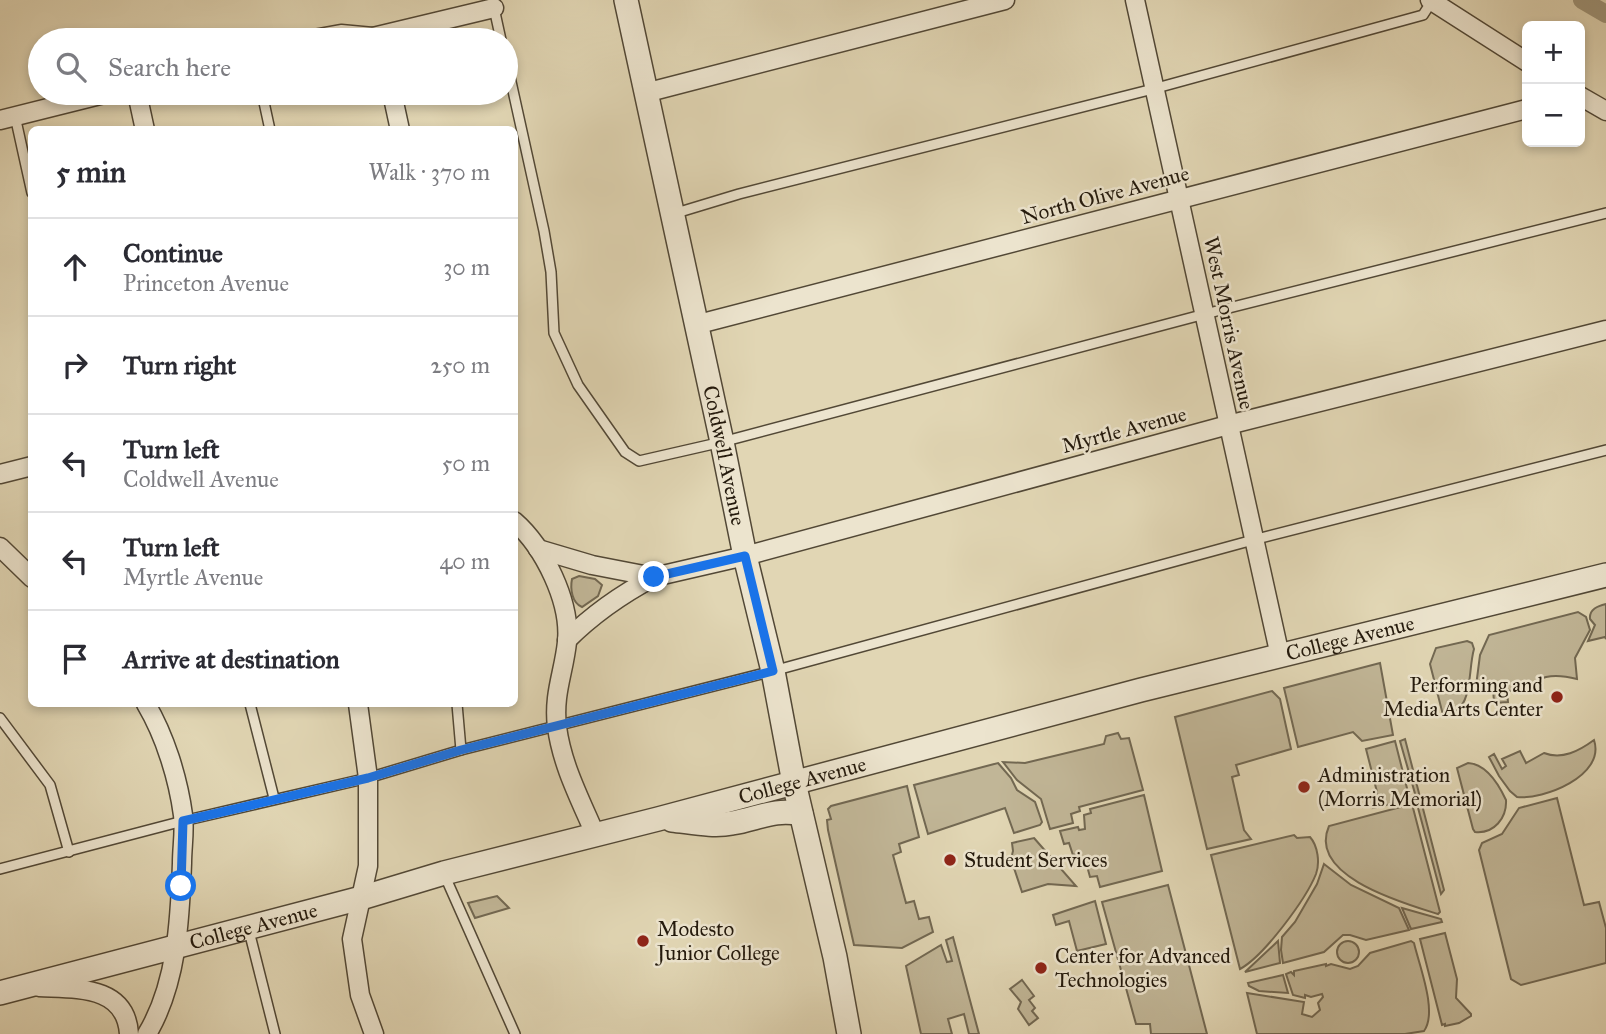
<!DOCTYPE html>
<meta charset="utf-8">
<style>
:root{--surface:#fff;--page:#f2f2f3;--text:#2b2b33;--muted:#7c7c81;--line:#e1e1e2}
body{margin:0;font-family:"IM FELL Great Primer",serif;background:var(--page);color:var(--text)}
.controls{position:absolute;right:21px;top:21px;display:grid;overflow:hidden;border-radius:10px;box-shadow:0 4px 10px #0003}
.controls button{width:63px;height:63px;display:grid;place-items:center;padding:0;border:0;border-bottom:2px solid var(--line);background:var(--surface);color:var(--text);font:35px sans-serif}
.stop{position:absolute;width:21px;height:21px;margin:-16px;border:5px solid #1a73e8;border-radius:50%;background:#fff}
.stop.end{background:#1a73e8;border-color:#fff;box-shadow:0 2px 7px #0008}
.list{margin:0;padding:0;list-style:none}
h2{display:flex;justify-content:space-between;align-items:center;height:91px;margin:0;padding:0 28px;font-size:30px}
h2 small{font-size:23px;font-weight:400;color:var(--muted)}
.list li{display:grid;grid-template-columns:46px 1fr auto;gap:21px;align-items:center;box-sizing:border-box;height:98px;padding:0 28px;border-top:2px solid var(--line)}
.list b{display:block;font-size:26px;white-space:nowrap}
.list p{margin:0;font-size:23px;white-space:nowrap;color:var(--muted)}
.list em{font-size:23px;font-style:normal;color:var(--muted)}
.icon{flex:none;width:38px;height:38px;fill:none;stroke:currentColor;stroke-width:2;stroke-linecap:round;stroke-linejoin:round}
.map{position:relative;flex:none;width:1606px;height:1034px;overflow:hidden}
.search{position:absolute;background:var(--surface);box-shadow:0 4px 10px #0003;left:28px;top:28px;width:490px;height:77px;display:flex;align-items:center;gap:18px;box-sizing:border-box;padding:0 24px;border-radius:38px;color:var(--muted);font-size:26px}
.panel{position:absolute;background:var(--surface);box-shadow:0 4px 10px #0003;left:28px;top:126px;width:490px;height:581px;border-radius:10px}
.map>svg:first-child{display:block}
.green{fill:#c1b697;stroke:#726852;stroke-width:2}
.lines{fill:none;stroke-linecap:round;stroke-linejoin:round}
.canal{stroke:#a0967b;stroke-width:18}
.service-casing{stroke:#524836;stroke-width:12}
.minor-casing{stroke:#524836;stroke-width:21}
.tertiary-casing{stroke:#524836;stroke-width:26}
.service{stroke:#ece4ce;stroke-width:9}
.minor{stroke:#ece4ce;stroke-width:18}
.tertiary{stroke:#ece4ce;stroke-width:23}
.route{stroke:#1a73e8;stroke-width:9}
.poi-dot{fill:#8f2418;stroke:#ece4ce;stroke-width:2.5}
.labels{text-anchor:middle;stroke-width:5;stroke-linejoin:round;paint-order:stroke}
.street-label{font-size:21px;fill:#23190c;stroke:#ece4ce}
.poi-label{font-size:21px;fill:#23190c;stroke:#ece4ce;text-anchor:start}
</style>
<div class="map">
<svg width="1606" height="1034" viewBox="0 0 1606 1034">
<rect width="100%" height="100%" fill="#e1d6b4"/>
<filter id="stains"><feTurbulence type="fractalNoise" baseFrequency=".00286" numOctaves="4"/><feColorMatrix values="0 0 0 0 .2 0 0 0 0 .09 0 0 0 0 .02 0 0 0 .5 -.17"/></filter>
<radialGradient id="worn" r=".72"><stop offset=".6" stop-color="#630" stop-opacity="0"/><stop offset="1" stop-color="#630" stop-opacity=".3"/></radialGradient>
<g class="green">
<path d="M579,576l16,3 7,6 -4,11 -16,11c-10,-4 -12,-18 -10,-28z"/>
<path d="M1606,604v35l-1,-2 -17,4 7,-16 -5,-6c-1,-10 8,-13 16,-15z"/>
<path d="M1578,612l8,5 4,13 -15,28 2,21c-12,-3 -28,-5 -39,1 -12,6 -16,11 -31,11l1,11 -14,1 -1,-16 -17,-1 4,-31 9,-20z"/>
<path d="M1467,641l5,2 2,6c-7,24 1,63 -31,66l-13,-51 6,-16z"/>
<path d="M1380,663l13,72 -31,6 -9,-9 -55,15 -14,-59z"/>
<path d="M1272,691l8,8 11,50 -55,16 3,10 -7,2 12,53 7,9 -44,10 -32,-132z"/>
<path d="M1118,733l3,6 8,-1 14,52 -64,17 1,4 -9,3 2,9 -23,6 -9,-30 -24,-19 -14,-18 22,1 79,-19 2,-8z"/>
<path d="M1405,739l39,151 -3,4 -24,-90 1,-4 -2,-3 -16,-56z"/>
<path d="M1594,740c12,36 -51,60 -77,57l-7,-6 -11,-15 -10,-19 5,-3 8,15 4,-3 -4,-7 18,-8 6,12 18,-10c18,7 35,-2 50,-13z"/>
<path d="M1395,741l15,59 -37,8 4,-16 -11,-43z"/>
<path d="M998,763l13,15 6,12 18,12 7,20 -2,3 -26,8 -9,-25 -77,26 -14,-49z"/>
<path d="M1468,763c18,1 31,22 38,37 1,18 -12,34 -31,32l-2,-3 -16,-61z"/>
<path d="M907,786l12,51 -20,7 2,8 -8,3 13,48 8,-2 5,18 10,-2 4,15 -31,16 -48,-3 -26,-115 -1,-10 4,-1 -3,-10 3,-3z"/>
<path d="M1144,795l18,76 -62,16 -3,-11 -7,1 -3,-11 -5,1 -3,-13 -6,1 -4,-12 -5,1 -4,-13 18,-4 1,3 6,-1 -1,-14 7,-2 -1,-4z"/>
<path d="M1557,798l27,107 15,-3 7,26v35l-85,22 -10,-6 -32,-129 3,-7 20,-9 17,-26z"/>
<path d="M1412,804l28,108 -2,2c-35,-11 -131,-38 -109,-88z"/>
<path d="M1294,835l3,3 13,-1c8,9 10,26 6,37 -10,25 -52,82 -76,95l-29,-114z"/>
<path d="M1034,838l42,48 -28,-2 -26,8 -11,-33 2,-8 -1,-8z"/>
<path d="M1324,864l27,21 48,23 10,22 -43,10 -16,-5h-7l-19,17 -41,11 -2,-13 1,-13 13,-15 22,-38z"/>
<path d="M1168,885l39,149h-56l-1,-10h-14l-34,-122z"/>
<path d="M497,896l12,12 -34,10 -7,-15z"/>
<path d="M1095,901l11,43 -29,7 -8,-30 -13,4 -3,-10z"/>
<path d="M1402,908l39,11 1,3 -31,7z"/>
<path d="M1445,933l12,46 -1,19 15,16v2l-12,7 -14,3v-2l-3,1 -22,-86z"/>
<path d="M953,937l26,97h-10l-5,-20 -16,5 4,15h-31l-15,-68 35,-21 6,17 5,-1 -6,-21z"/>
<path d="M1278,941l2,22 -35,9z"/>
<path d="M1411,941l3,2c5,22 24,69 10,88l-19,3h-148l-10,-41 57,9 -2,12 10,3 8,-7 -2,-7 5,-6 -1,-3 -11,3 -6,-2v3l-12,-3 -7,-21 5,-2 3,3v-4l32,-7v2l5,-2 19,5 8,-3 12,-13z"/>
<circle cx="1348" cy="952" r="11"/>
<path d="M1283,975l5,18 -29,-2 -10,-5 -1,-3z"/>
<path d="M1022,980l12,16 -5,4 6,8 -3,3 6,7 -9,7 -11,-16 3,-7 -11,-13z"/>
</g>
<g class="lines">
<path class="canal" d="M1582,0l24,14"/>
<defs>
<g id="service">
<path d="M494,8l7,32"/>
<path d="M506,59l38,172 7,41 3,61 24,52 47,67 14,9 83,-19 483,-128 401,-101"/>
<path d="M262,93l8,37"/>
<path d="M15,116l17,77"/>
<path d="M673,214l66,-20 414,-105 270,-74 9,-14"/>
<path d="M250,704l24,94"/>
<path d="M457,704l4,46"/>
<path d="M0,718l50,67 19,67"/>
<path d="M0,869l183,-48 185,-43 93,-28 312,-79 480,-131 353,-90"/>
<path d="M444,874l71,160"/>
<path d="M248,927l27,107"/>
</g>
<g id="minor">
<path d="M1135,0l145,656"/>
<path d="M1430,0l97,62"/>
<path d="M373,37l121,-29"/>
<path d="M308,40l33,-6 32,3 2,3"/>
<path d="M137,93l8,37"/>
<path d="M392,93l8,37"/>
<path d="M645,93l360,-93"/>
<path d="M1580,96l26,15"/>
<path d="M0,120l108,-27"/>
<path d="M695,325l832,-216"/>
<path d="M0,474l32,-8"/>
<path d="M514,521c30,26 57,81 53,121 -3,30 -14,52 -10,85 5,38 23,72 38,107"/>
<path d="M0,547l32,31"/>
<path d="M538,549l54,16 62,12 91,-21 483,-131 378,-95"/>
<path d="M567,640c26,-26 55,-46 87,-63"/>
<path d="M146,704c19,32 32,74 37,111 2,16 -1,32 -1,48 -2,57 -5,121 -35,171"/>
<path d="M358,704l10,74v88l-16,73 8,56 14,39"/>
<path d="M39,987c37,2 87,-2 90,47"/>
</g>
<g id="tertiary">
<path id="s1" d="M626,0l96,442 23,114 28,115 21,112 41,174 14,77"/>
<path d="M672,820c19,2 41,7 60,3 25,-4 43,-15 69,-9"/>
<path id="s2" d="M0,993l361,-95 83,-25 214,-54 483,-129 465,-115"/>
</g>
</defs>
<use href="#service" class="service-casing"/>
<use href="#minor" class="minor-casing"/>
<use href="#tertiary" class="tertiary-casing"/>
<use href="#service" class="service"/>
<use href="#minor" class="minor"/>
<use href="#tertiary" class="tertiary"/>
</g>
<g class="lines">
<path class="route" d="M181,886l2,-65 185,-43 93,-28 312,-79 -28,-115 -91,21"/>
</g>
<g class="poi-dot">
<circle cx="1557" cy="697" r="7"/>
<circle cx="1304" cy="787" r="7"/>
<circle cx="950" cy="860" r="7"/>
<circle cx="643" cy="941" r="7"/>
<circle cx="1041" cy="968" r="7"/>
</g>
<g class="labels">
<g class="street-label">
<text transform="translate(1105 195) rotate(-15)" y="7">North Olive Avenue</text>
<text transform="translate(1229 323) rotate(78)" y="7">West Morris Avenue</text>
<text transform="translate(1124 430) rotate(-15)" y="7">Myrtle Avenue</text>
<text dy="7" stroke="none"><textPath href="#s1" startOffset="466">Coldwell Avenue</textPath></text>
<text dy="7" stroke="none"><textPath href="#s2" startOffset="1396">College Avenue</textPath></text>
<text dy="7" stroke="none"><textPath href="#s2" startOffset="830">College Avenue</textPath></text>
<text dy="7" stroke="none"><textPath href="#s2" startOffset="262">College Avenue</textPath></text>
</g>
<g class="poi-label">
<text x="1543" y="692" text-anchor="end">Performing and<tspan x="1543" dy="24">Media Arts Center</tspan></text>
<text x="1318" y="782">Administration<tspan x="1318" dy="24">(Morris Memorial)</tspan></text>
<text x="964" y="867">Student Services</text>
<text x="657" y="936">Modesto<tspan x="657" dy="24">Junior College</tspan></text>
<text x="1055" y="963">Center for Advanced<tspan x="1055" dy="24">Technologies</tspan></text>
</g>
</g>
<rect width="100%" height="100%" filter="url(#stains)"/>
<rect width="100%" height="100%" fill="url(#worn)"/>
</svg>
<div class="controls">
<button>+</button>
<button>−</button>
</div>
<div class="stop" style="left:181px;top:886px"></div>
<div class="stop end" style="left:654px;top:577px"></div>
<div class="search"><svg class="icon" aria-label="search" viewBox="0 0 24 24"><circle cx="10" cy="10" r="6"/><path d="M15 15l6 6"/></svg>Search here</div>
<section class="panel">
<h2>5 min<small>Walk · 370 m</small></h2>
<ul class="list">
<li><svg class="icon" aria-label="ahead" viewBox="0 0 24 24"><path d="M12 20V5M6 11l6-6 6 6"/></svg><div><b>Continue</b><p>Princeton Avenue</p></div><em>30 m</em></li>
<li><svg class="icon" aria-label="right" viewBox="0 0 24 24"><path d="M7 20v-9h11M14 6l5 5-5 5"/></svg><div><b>Turn right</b></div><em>250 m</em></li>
<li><svg class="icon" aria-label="left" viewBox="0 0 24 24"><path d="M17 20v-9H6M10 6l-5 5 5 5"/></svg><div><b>Turn left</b><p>Coldwell Avenue</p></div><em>50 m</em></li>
<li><svg class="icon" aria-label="left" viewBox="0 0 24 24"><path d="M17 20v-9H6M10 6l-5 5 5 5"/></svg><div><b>Turn left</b><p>Myrtle Avenue</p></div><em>40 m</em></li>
<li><svg class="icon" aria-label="arrive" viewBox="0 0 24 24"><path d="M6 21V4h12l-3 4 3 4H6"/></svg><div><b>Arrive at destination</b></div></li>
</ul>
</section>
</div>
